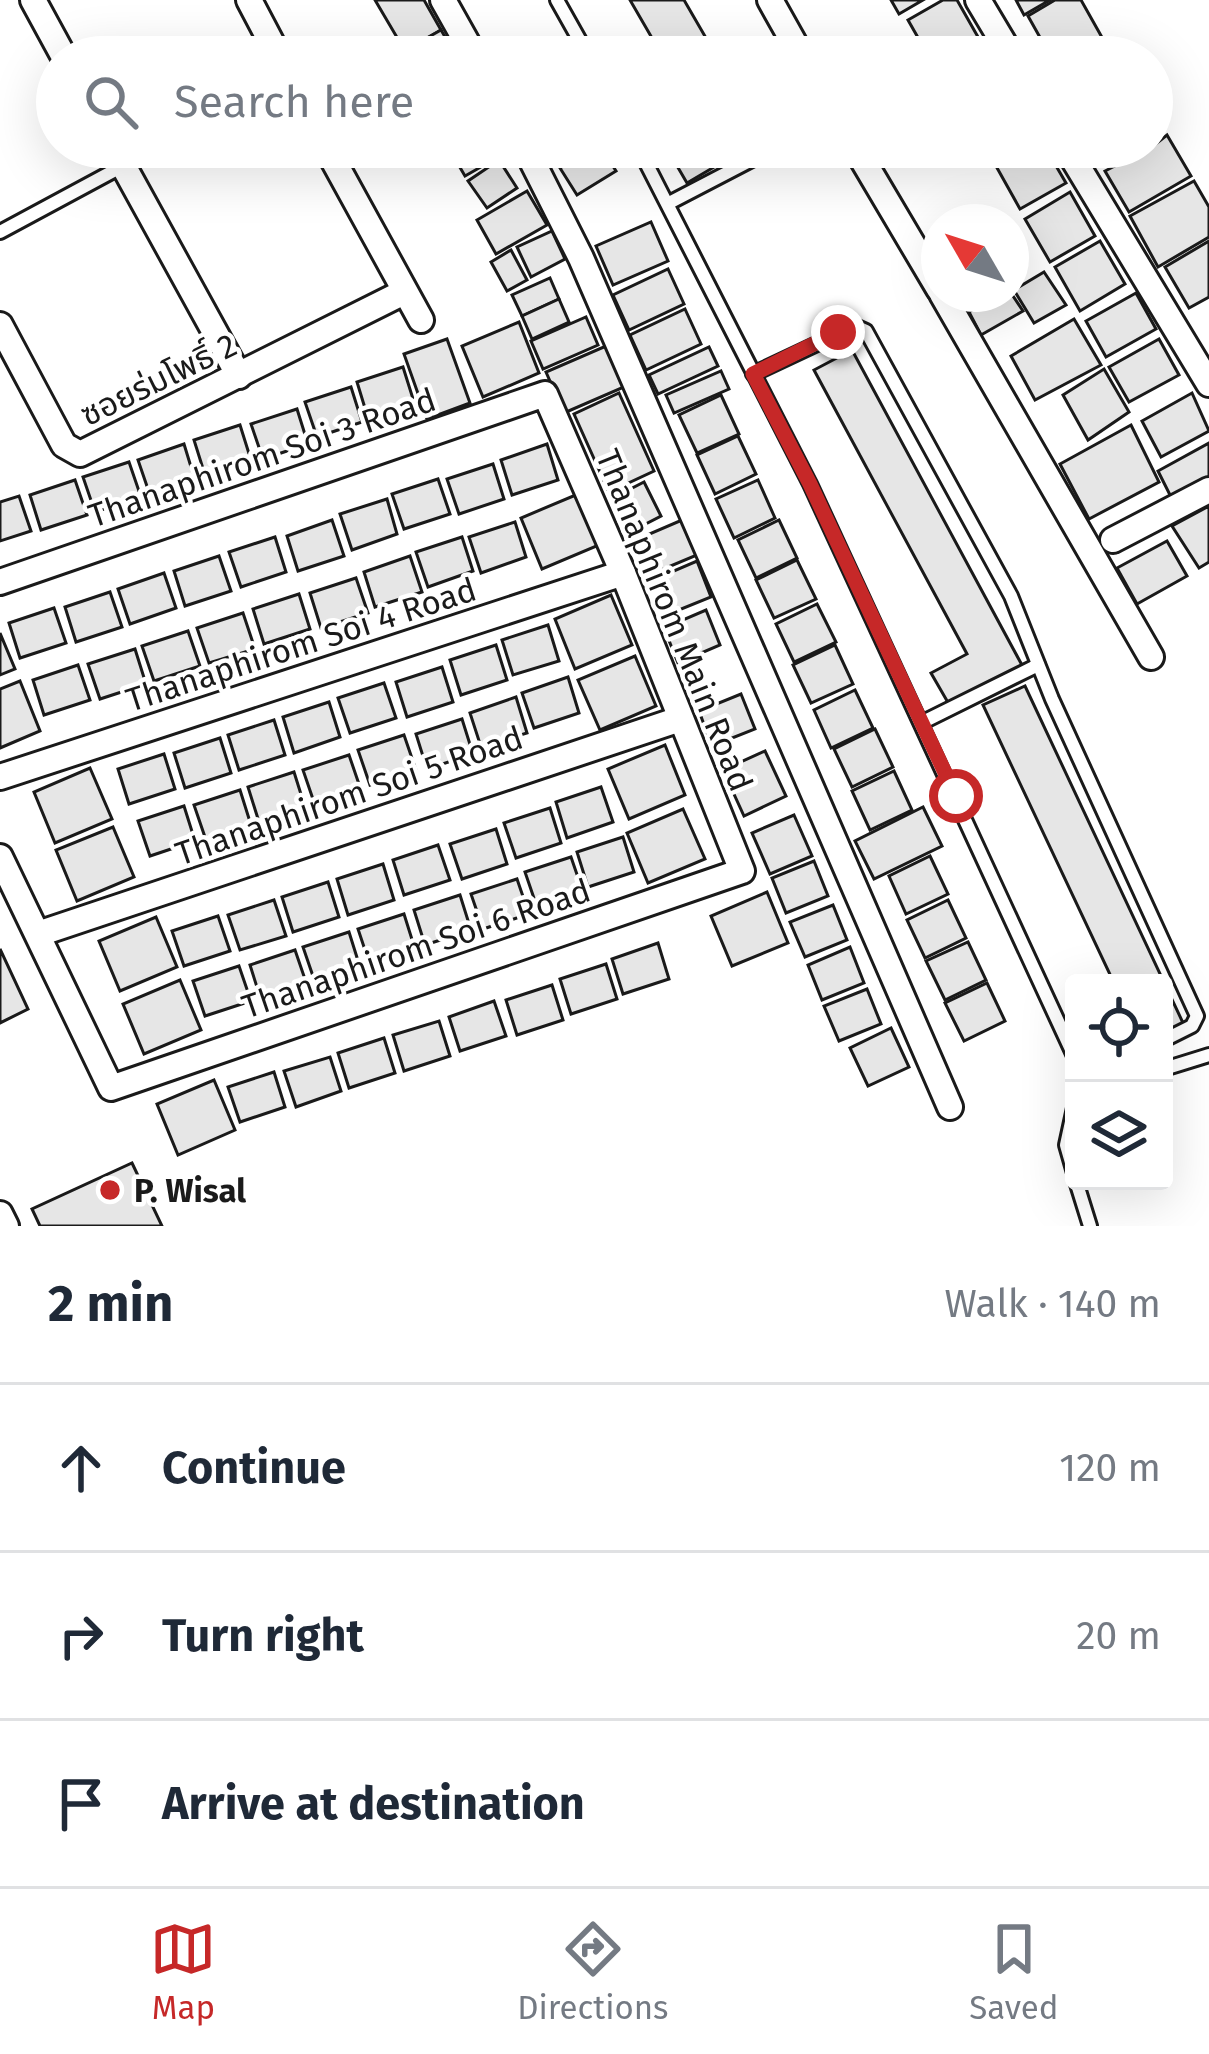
<!DOCTYPE html>
<meta charset="utf-8">
<style>
:root{--surface:#fff;--page:#f2f2f3;--text:#1f2937;--muted:#747a83;--line:#e0e1e3;--accent:#c62828}
body{margin:0;font-family:"Fira Sans","Noto Sans Thai",sans-serif;background:var(--page);color:var(--text)}
.controls{position:absolute;right:36px;bottom:36px;display:grid;overflow:hidden;border-radius:12px;box-shadow:0 12px 48px #0002}
.controls button{width:108px;height:108px;display:grid;place-items:center;padding:0;border:0;border-bottom:3px solid var(--line);background:var(--surface);color:var(--text);font:60px sans-serif}
.compass{position:absolute;left:921px;top:204px;width:108px;height:108px;border-radius:50%;background:var(--surface);box-shadow:0 12px 48px #0002;rotate:309deg}
.stop{position:absolute;width:36px;height:36px;margin:-27px;border:9px solid #c62828;border-radius:50%;background:#fff}
.stop.end{background:#c62828;border-color:#fff;box-shadow:0 3px 12px #0008}
.list{margin:0;padding:0;list-style:none}
h2{display:flex;justify-content:space-between;align-items:center;height:156px;margin:0;padding:0 48px;font-size:51px}
h2 small{font-size:39px;font-weight:400;color:var(--muted)}
.list li{display:grid;grid-template-columns:78px 1fr auto;gap:36px;align-items:center;box-sizing:border-box;height:168px;padding:0 48px;border-top:3px solid var(--line)}
.list b{display:block;font-size:45px;white-space:nowrap}
.list em{font-size:39px;font-style:normal;color:var(--muted)}
.icon{flex:none;width:66px;height:66px;fill:none;stroke:currentColor;stroke-width:2;stroke-linecap:round;stroke-linejoin:round}
.map{position:relative;flex:none;width:1209px;height:1226px;overflow:hidden}
.search{position:absolute;background:var(--surface);box-shadow:0 12px 48px #0002;left:36px;right:36px;top:36px;height:132px;display:flex;align-items:center;gap:30px;box-sizing:border-box;padding:0 42px;border-radius:66px;color:var(--muted);font-size:45px}
.sheet{height:660px;background:var(--surface)}
nav{display:flex;justify-content:space-around;align-items:center;box-sizing:border-box;height:168px;border-top:3px solid var(--line);background:var(--surface);font-size:33px;color:var(--muted)}
nav a{display:grid;justify-items:center;gap:6px}
nav .on{color:var(--accent)}
.map>svg:first-child{display:block}
.building{fill:#e6e6e6;stroke:#1a1a1a;stroke-width:3}
.lines{fill:none;stroke-linecap:round;stroke-linejoin:round}
.service-casing{stroke:#1a1a1a;stroke-width:18}
.minor-casing{stroke:#1a1a1a;stroke-width:30}
.service{stroke:#fff;stroke-width:12}
.minor{stroke:#fff;stroke-width:24}
.route{stroke:#c62828;stroke-width:15}
.poi-dot{fill:#c62828;stroke:#fff;stroke-width:4.5}
.labels{text-anchor:middle;stroke-width:9;stroke-linejoin:round;paint-order:stroke}
.street-label{font-size:33px;fill:#1a1a1a;stroke:#fff}
.poi-label{font-size:33px;font-weight:bold;fill:#1a1a1a;stroke:#fff;text-anchor:start}
</style>
<div class="map">
<svg width="1209" height="1226" viewBox="0 0 1209 1226">
<rect width="100%" height="100%" fill="#fff"/>
<g class="building">
<path d="M375,0h49l17,30 -36,21z"/>
<path d="M630,0h54l33,57h-54z"/>
<path d="M891,0h32l-24,14z"/>
<path d="M943,0h14l21,37 -34,20h-15l-21,-37z"/>
<path d="M1016,0h34l-26,15z"/>
<path d="M1055,0h26l23,41 -28,16h-25l-23,-41z"/>
<path d="M441,30l16,27h-52l-3,-5z"/>
<path d="M980,43l8,14h-32z"/>
<path d="M1152,113l11,19 -11,6z"/>
<path d="M1167,135l24,41 -62,36 -24,-41 47,-24z"/>
<path d="M448,147h56l3,5 -42,24z"/>
<path d="M594,147h7l15,24 -39,24 -17,-27z"/>
<path d="M666,147h82l-61,36z"/>
<path d="M984,147h31l-23,14z"/>
<path d="M1028,147h17l21,36 -46,26 -24,-43z"/>
<path d="M1109,147h28l-21,12z"/>
<path d="M499,160l18,28 -30,20 -19,-27z"/>
<path d="M1194,181l15,26v30l-51,30 -28,-51z"/>
<path d="M527,191l20,34 -51,29 -19,-34z"/>
<path d="M1070,192l25,44 -45,26 -25,-43z"/>
<path d="M651,222l17,39 -55,24 -17,-39z"/>
<path d="M552,231l13,28 -34,18 -14,-30z"/>
<path d="M1100,241l25,43 -45,27 -25,-44z"/>
<path d="M1209,241v56l-20,11 -24,-41z"/>
<path d="M511,250l16,30 -20,11 -16,-29z"/>
<path d="M668,269l16,35 -55,26 -16,-35z"/>
<path d="M1044,272l22,33 -32,18 -20,-33z"/>
<path d="M550,278l9,21 -37,17 -10,-21z"/>
<path d="M1011,293l12,18 -42,24 -12,-23 28,-18z"/>
<path d="M1136,293l20,36 -50,28 -20,-36z"/>
<path d="M559,299l10,23 -37,17 -10,-23z"/>
<path d="M685,309l16,35 -55,26 -16,-35z"/>
<path d="M586,317l12,28 -55,24 -12,-28z"/>
<path d="M1074,319l27,46 -66,35 -24,-44z"/>
<path d="M519,322l20,51 -56,24 -21,-51z"/>
<path d="M447,339l23,64 -43,16 -23,-65z"/>
<path d="M1159,339l20,36 -50,27 -20,-35z"/>
<path d="M606,346l18,41 -60,26 -18,-41z"/>
<path d="M709,347l9,19 -60,28 -9,-19z"/>
<path d="M852,350l171,317 -73,39 -19,-33 36,-19 -153,-284z"/>
<path d="M403,367l11,35 -46,16 -11,-36z"/>
<path d="M1104,369l25,43 -41,28 -25,-45z"/>
<path d="M721,371l8,18 -55,24 -8,-18z"/>
<path d="M351,387l11,35 -45,15 -12,-35z"/>
<path d="M619,393l35,78 -45,21 -35,-78z"/>
<path d="M1192,393l17,38 -48,26 -19,-36z"/>
<path d="M721,395l18,39 -42,19 -18,-38z"/>
<path d="M297,409l11,35 -45,15 -12,-35z"/>
<path d="M240,425l11,35 -46,15 -11,-35z"/>
<path d="M1131,425l28,57 -70,37 -29,-55z"/>
<path d="M738,436l18,38 -41,20 -18,-39z"/>
<path d="M1209,443v38l-36,20 -15,-30z"/>
<path d="M184,444l11,36 -45,15 -12,-35z"/>
<path d="M547,444l11,36 -46,15 -11,-35z"/>
<path d="M129,462l12,35 -46,15 -12,-35z"/>
<path d="M493,464l11,35 -45,15 -12,-35z"/>
<path d="M438,479l12,35 -46,15 -12,-35z"/>
<path d="M75,480l12,35 -46,15 -11,-35z"/>
<path d="M758,480l17,38 -41,20 -18,-39z"/>
<path d="M644,482l17,34 -29,15 -17,-34z"/>
<path d="M578,494l21,51 -57,24 -21,-51z"/>
<path d="M19,496l12,35 -31,10v-39z"/>
<path d="M387,499l10,35 -45,16 -12,-36z"/>
<path d="M1209,506v56l-10,6 -27,-42z"/>
<path d="M332,520l12,36 -46,15 -11,-35z"/>
<path d="M682,520l15,35 -43,18 -14,-35z"/>
<path d="M779,520l18,38 -41,20 -18,-38z"/>
<path d="M515,522l11,35 -45,16 -12,-36z"/>
<path d="M275,537l11,35 -45,15 -12,-35z"/>
<path d="M462,537l11,34 -45,16 -12,-35z"/>
<path d="M1167,541l20,35 -50,28 -20,-36z"/>
<path d="M219,556l12,35 -46,15 -11,-35z"/>
<path d="M410,556l12,36 -47,15 -11,-35z"/>
<path d="M797,560l19,39 -42,19 -18,-38z"/>
<path d="M697,561l14,36 -42,17 -14,-35z"/>
<path d="M164,573l12,35 -46,16 -12,-35z"/>
<path d="M356,578l12,35 -47,15 -11,-35z"/>
<path d="M110,592l12,35 -46,15 -11,-35z"/>
<path d="M299,594l11,35 -46,15 -11,-35z"/>
<path d="M611,595l21,50 -57,24 -20,-50z"/>
<path d="M817,604l19,38 -42,20 -18,-38z"/>
<path d="M54,608l12,35 -46,15 -11,-35z"/>
<path d="M706,610l14,35 -42,18 -14,-35z"/>
<path d="M243,613l12,36 -46,14 -12,-35z"/>
<path d="M548,625l11,36 -46,14 -11,-35z"/>
<path d="M188,631l12,35 -46,15 -12,-35z"/>
<path d="M0,633l15,36 -15,6z"/>
<path d="M496,645l11,35 -46,15 -11,-35z"/>
<path d="M835,645l18,39 -42,19 -18,-38z"/>
<path d="M135,649l11,35 -46,15 -12,-35z"/>
<path d="M635,656l21,50 -56,24 -22,-50z"/>
<path d="M78,665l12,35 -46,15 -11,-35z"/>
<path d="M442,667l11,35 -46,15 -11,-35z"/>
<path d="M568,677l11,36 -45,15 -12,-35z"/>
<path d="M20,681l20,50 -40,17v-59z"/>
<path d="M384,683l12,35 -46,15 -12,-35z"/>
<path d="M1025,686l159,339 -20,10v-52h-50l-131,-278z"/>
<path d="M855,690l18,38 -42,20 -17,-38z"/>
<path d="M741,694l14,35 -43,17 -13,-35z"/>
<path d="M516,697l11,36 -46,14 -11,-34z"/>
<path d="M329,702l11,35 -46,16 -11,-36z"/>
<path d="M462,719l11,35 -46,15 -11,-35z"/>
<path d="M274,720l11,35 -46,15 -11,-35z"/>
<path d="M875,729l18,38 -41,20 -18,-38z"/>
<path d="M404,735l12,35 -46,15 -12,-35z"/>
<path d="M220,738l11,35 -46,15 -11,-35z"/>
<path d="M665,745l20,50 -56,24 -21,-50z"/>
<path d="M765,751l21,45 -42,20 -21,-46z"/>
<path d="M164,754l11,35 -46,15 -11,-35z"/>
<path d="M349,755l12,35 -46,15 -12,-35z"/>
<path d="M90,768l22,51 -57,24 -21,-51z"/>
<path d="M894,771l18,39 -42,20 -18,-39z"/>
<path d="M294,772l11,35 -46,15 -11,-35z"/>
<path d="M601,787l12,35 -46,16 -11,-36z"/>
<path d="M240,790l11,35 -45,15 -12,-35z"/>
<path d="M184,806l11,35 -45,15 -12,-35z"/>
<path d="M923,807l19,39 -68,33 -19,-38z"/>
<path d="M550,808l11,35 -45,15 -12,-35z"/>
<path d="M683,809l22,50 -57,24 -21,-50z"/>
<path d="M794,815l18,41 -42,18 -18,-41z"/>
<path d="M113,827l21,50 -57,24 -21,-51z"/>
<path d="M496,829l11,35 -45,15 -12,-35z"/>
<path d="M623,837l11,35 -46,15 -11,-35z"/>
<path d="M438,845l12,35 -46,15 -11,-35z"/>
<path d="M930,856l18,38 -42,20 -17,-38z"/>
<path d="M571,857l12,35 -46,15 -12,-35z"/>
<path d="M814,861l14,35 -42,17 -14,-35z"/>
<path d="M383,864l11,36 -46,15 -11,-36z"/>
<path d="M517,879l12,35 -46,15 -12,-35z"/>
<path d="M328,882l11,35 -46,15 -11,-35z"/>
<path d="M767,892l21,51 -56,23 -21,-50z"/>
<path d="M460,895l11,35 -46,15 -11,-35z"/>
<path d="M274,900l12,36 -46,14 -12,-35z"/>
<path d="M948,900l18,38 -41,20 -18,-38z"/>
<path d="M833,905l14,35 -42,17 -15,-35z"/>
<path d="M404,914l11,35 -45,16 -12,-36z"/>
<path d="M218,916l12,35 -46,15 -12,-35z"/>
<path d="M156,917l21,50 -57,24 -21,-50z"/>
<path d="M349,932l11,35 -45,15 -12,-35z"/>
<path d="M968,942l18,38 -41,20 -19,-39z"/>
<path d="M658,943l11,36 -46,15 -11,-35z"/>
<path d="M850,947l14,36 -42,17 -14,-35z"/>
<path d="M0,949l28,60 -28,14z"/>
<path d="M295,950l12,35 -46,15 -11,-35z"/>
<path d="M606,964l11,35 -46,15 -11,-35z"/>
<path d="M239,966l12,35 -46,15 -12,-35z"/>
<path d="M180,980l21,50 -57,24 -21,-50z"/>
<path d="M987,983l18,38 -41,20 -19,-38z"/>
<path d="M552,985l11,35 -46,15 -11,-35z"/>
<path d="M867,989l14,35 -42,17 -15,-35z"/>
<path d="M494,1001l12,35 -46,15 -11,-34z"/>
<path d="M439,1021l11,35 -46,15 -11,-36z"/>
<path d="M891,1028l18,39 -41,19 -18,-38z"/>
<path d="M384,1038l11,35 -46,15 -11,-35z"/>
<path d="M330,1057l11,34 -45,16 -12,-36z"/>
<path d="M274,1072l11,35 -45,15 -12,-35z"/>
<path d="M214,1080l21,50 -57,25 -21,-51z"/>
<path d="M132,1163l30,63h-122l-8,-17z"/>
</g>
<g class="lines">
<defs>
<g id="service">
<path d="M557,0l32,57"/>
<path d="M638,147l172,337 264,572"/>
<path d="M669,203l98,-51"/>
<path d="M0,232l158,-85"/>
<path d="M753,374l102,-48 11,5 145,265 41,103 145,317 -5,10 -28,14"/>
<path d="M921,723l117,-58"/>
<path d="M1164,1069l45,-14"/>
<path d="M1074,1108l-8,37 8,28"/>
<path d="M1076,1181l14,45"/>
</g>
<g id="minor">
<path d="M33,0l31,57"/>
<path d="M249,0l30,57"/>
<path d="M443,0l32,57"/>
<path d="M770,0l32,57"/>
<path d="M978,0l34,57"/>
<path d="M113,147l126,229"/>
<path d="M326,147l95,173"/>
<path d="M525,147l56,111 369,849"/>
<path d="M855,147l84,142"/>
<path d="M1066,147l143,237"/>
<path d="M942,294l209,363"/>
<path d="M0,325l64,120 16,9 324,-162"/>
<path d="M1113,540l96,-50"/>
<path d="M0,582l545,-188 78,179 119,298 -631,217 -111,-231"/>
<path d="M0,777l623,-204"/>
<path d="M38,934l642,-215"/>
<path d="M0,1214l6,12"/>
</g>
</defs>
<use href="#service" class="service-casing"/>
<use href="#minor" class="minor-casing"/>
<use href="#service" class="service"/>
<use href="#minor" class="minor"/>
</g>
<g class="lines">
<path class="route" d="M838,332l-85,42 57,110 146,312"/>
</g>
<circle class="poi-dot" cx="110" cy="1190" r="12"/>
<g class="labels">
<g class="street-label">
<text transform="translate(158 379) rotate(-26)" y="12">ซอยร่มโพธิ์ 2</text>
<text transform="translate(262 457) rotate(-19)" y="12">Thanaphirom Soi 3 Road</text>
<text transform="translate(675 620) rotate(68)" y="12">Thanaphirom Main Road</text>
<text transform="translate(301 644) rotate(-18)" y="12">Thanaphirom Soi 4 Road</text>
<text transform="translate(349 795) rotate(-19)" y="12">Thanaphirom Soi 5 Road</text>
<text transform="translate(416 948) rotate(-19)" y="12">Thanaphirom Soi 6 Road</text>
</g>
<g class="poi-label">
<text x="134" y="1202">P. Wisal</text>
</g>
</g>
</svg>
<div class="controls">
<button><svg class="icon" aria-label="locate" viewBox="0 0 24 24"><circle cx="12" cy="12" r="6"/><path d="M12 2v4M12 18v4M2 12h4M18 12h4"/></svg></button>
<button><svg class="icon" aria-label="layers" viewBox="0 0 24 24"><path d="M12 4l9 5-9 5-9-5zM3 14l9 5 9-5"/></svg></button>
</div>
<svg class="compass" viewBox="-18 -18 36 36"><path d="M0-13l5 13h-10z" fill="#e53935"/><path d="M0 13l5-13h-10z" fill="#747a83"/></svg>
<div class="stop" style="left:956px;top:796px"></div>
<div class="stop end" style="left:838px;top:332px"></div>
<div class="search"><svg class="icon" aria-label="search" viewBox="0 0 24 24"><circle cx="10" cy="10" r="6"/><path d="M15 15l6 6"/></svg>Search here</div>
</div>
<section class="sheet">
<h2>2 min<small>Walk · 140 m</small></h2>
<ul class="list">
<li><svg class="icon" aria-label="ahead" viewBox="0 0 24 24"><path d="M12 20V5M6 11l6-6 6 6"/></svg><div><b>Continue</b></div><em>120 m</em></li>
<li><svg class="icon" aria-label="right" viewBox="0 0 24 24"><path d="M7 20v-9h11M14 6l5 5-5 5"/></svg><div><b>Turn right</b></div><em>20 m</em></li>
<li><svg class="icon" aria-label="arrive" viewBox="0 0 24 24"><path d="M6 21V4h12l-3 4 3 4H6"/></svg><div><b>Arrive at destination</b></div></li>
</ul>
</section>
<nav>
<a class="on"><svg class="icon" aria-label="map" viewBox="0 0 24 24"><path d="M3 6l6-2 6 2 6-2v14l-6 2-6-2-6 2zM9 4v14M15 6v14"/></svg>Map</a>
<a><svg class="icon" aria-label="directions" viewBox="0 0 24 24"><path d="M12 3l9 9-9 9-9-9zM9 14v-3h6M13 9l2 2-2 2"/></svg>Directions</a>
<a><svg class="icon" aria-label="saved" viewBox="0 0 24 24"><path d="M7 4h10v16l-5-4-5 4z"/></svg>Saved</a>
</nav>
